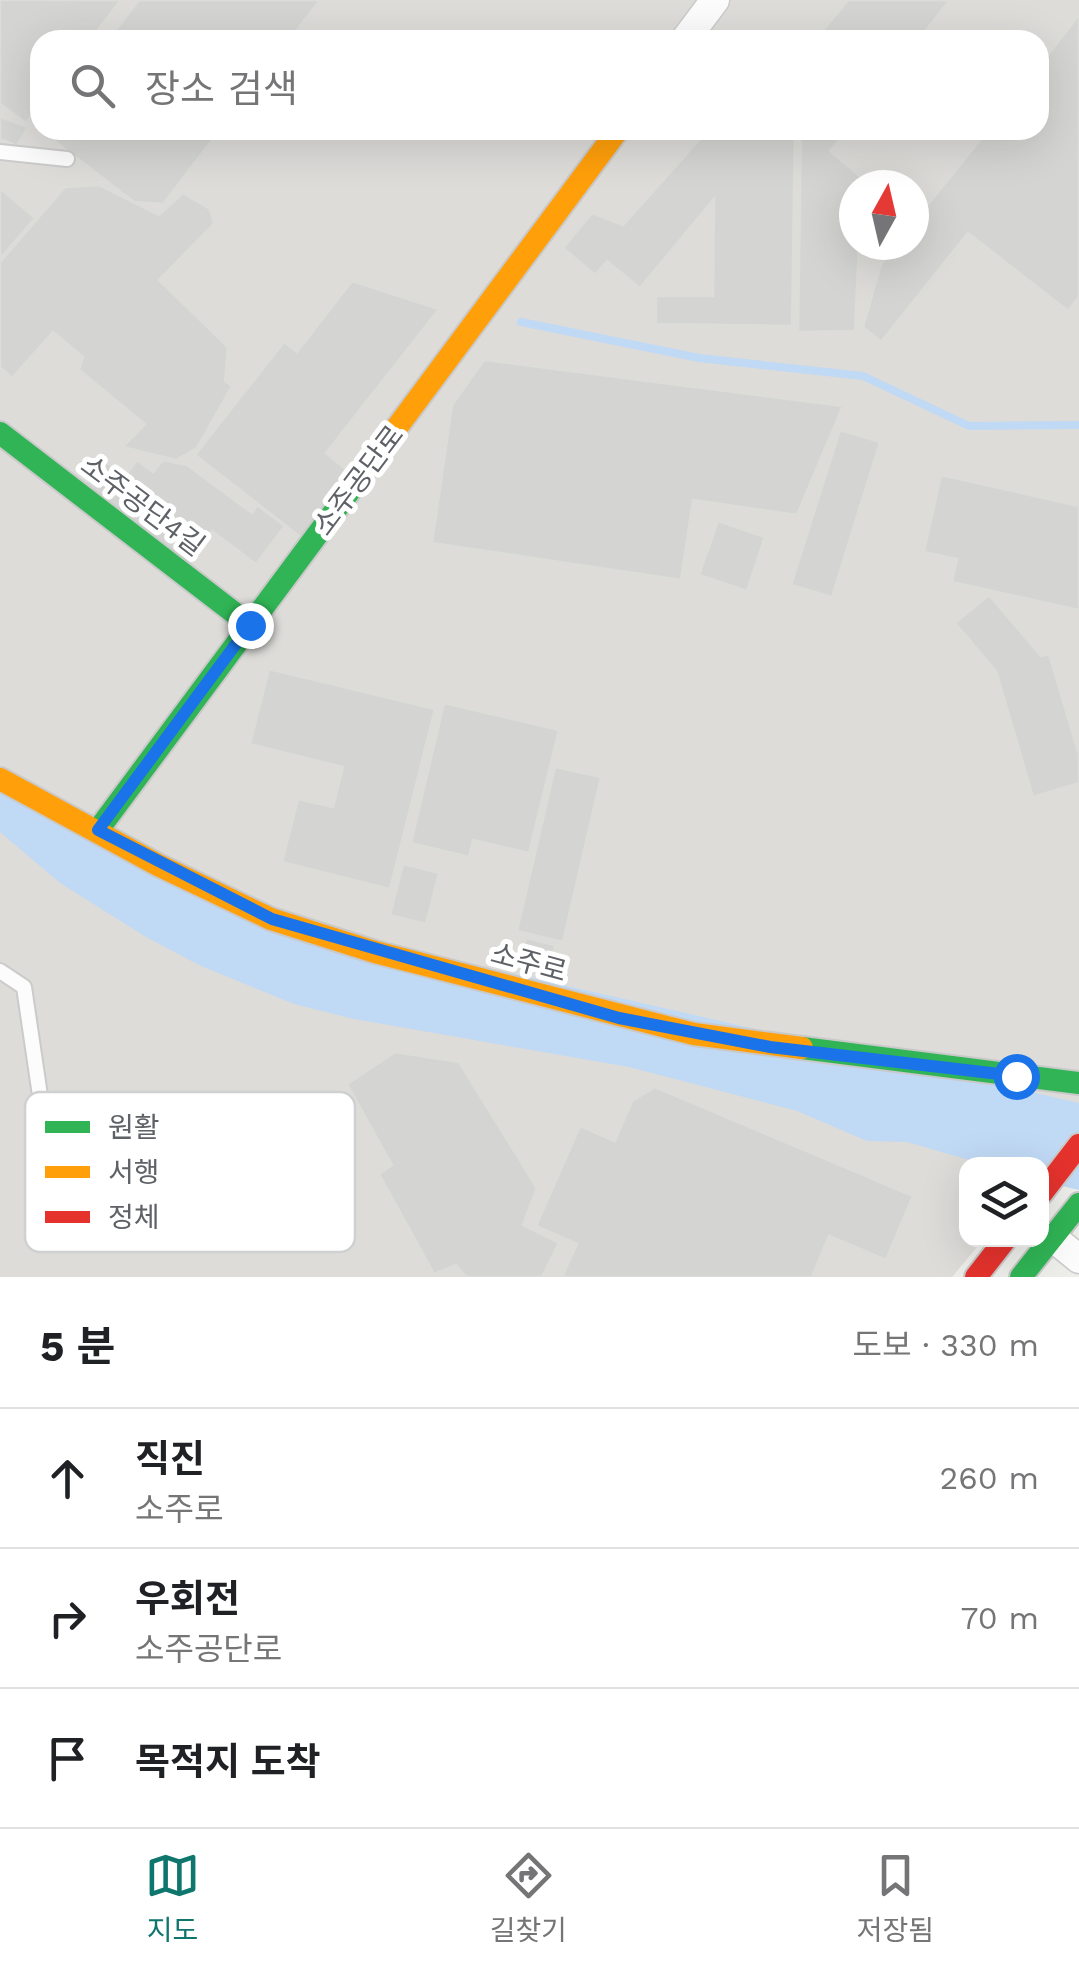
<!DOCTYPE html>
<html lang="ko">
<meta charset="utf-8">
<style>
:root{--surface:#fff;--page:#f6f6f6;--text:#202124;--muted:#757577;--line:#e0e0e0;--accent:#0f766e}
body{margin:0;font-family:"Work Sans","Noto Sans KR",sans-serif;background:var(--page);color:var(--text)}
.controls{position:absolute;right:30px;bottom:30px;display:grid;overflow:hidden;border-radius:20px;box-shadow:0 10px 40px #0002}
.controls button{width:90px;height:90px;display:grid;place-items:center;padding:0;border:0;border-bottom:2px solid var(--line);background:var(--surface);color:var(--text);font:50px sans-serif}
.compass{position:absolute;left:839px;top:170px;width:90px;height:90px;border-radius:50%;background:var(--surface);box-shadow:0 10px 40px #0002;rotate:8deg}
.stop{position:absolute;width:30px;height:30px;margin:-22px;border:8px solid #1a73e8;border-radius:50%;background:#fff}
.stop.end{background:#1a73e8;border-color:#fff;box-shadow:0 2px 10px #0008}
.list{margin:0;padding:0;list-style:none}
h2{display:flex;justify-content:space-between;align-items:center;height:130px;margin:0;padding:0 40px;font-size:42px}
h2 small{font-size:32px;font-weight:400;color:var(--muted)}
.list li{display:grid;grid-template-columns:65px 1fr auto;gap:30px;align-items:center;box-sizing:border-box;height:140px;padding:0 40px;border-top:2px solid var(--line)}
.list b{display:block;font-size:38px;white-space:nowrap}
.list p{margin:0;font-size:32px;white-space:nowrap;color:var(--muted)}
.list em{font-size:32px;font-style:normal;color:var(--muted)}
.icon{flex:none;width:55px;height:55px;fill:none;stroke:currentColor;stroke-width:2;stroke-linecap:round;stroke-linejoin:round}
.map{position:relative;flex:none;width:1079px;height:1277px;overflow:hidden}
.search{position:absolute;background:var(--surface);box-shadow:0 10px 40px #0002;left:30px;right:30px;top:30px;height:110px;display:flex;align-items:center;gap:25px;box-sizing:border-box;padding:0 35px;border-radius:30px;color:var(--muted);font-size:38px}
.sheet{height:550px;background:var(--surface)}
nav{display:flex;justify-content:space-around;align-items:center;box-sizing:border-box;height:140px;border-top:2px solid var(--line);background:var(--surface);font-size:28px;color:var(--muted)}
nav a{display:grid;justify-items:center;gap:5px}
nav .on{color:var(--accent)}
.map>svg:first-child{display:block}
.industrial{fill:#dddcd9;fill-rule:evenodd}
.water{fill:#c0d9f4}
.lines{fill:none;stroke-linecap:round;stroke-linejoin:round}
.stream{stroke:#c0d9f4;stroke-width:8}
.building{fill:#d4d4d2;stroke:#dcdcd8;stroke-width:2.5}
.lane-casing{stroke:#cacbca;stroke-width:18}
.street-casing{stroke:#cacbca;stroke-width:31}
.fast-casing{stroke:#c9c9c9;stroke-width:26}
.slow-casing{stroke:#c9c9c9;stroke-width:26}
.jam-casing{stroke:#c9c9c9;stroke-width:26}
.lane{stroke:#fcfcfc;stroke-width:14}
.street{stroke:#fcfcfc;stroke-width:28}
.fast{stroke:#30b455;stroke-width:22}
.slow{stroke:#ff9f0a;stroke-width:22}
.jam{stroke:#e5322d;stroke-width:22}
.route{stroke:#1a73e8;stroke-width:12}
.labels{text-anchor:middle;stroke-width:10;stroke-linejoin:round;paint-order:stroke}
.street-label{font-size:28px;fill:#5e6166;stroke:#fff}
.key{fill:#fff;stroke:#cfd0d1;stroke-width:2.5}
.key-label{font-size:28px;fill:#5e6166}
</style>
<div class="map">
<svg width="1079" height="1277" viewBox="0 0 1079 1277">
<rect width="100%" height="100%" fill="#edede9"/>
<path class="industrial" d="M0,0h1079v1122l-37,42h-76v76h17l-31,37h-952zM40,40h999v90h-999zM854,185h60v60h-60z"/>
<path class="water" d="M0,788l213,117 866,198v87l-37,-9v-17h-59l-76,-22 -40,-1 -70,-30 -168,-44 -275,-48 -60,-15 -93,-38 -55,-29 -86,-54 -60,-51z"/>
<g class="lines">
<path class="stream" d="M521,322l178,36 164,18 106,50 110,-1"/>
</g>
<g class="building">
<path d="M0,0h121l-31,40h-50v65l-14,18 -26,-19z"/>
<path d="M139,0h181l-31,40h-181z"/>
<path d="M848,0h102l-32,40h-103z"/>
<path d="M1079,15v282l-11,14 -100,-78 -87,109 -18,-15 18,-63 15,-19h18v-23l74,-92h51v-64z"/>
<path d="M0,117l28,10 -11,19 -17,-7z"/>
<path d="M39,129l1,-1 180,2 -57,74 -29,-2z"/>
<path d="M708,130h87l-3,196 -136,-2v-28h57l1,-97 -74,89 -33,-27 -12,14 -32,-27 29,-35 31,12z"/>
<path d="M801,130h46l-17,21 31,26v8h-7v60h5l-4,86 -57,1z"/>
<path d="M99,185l60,30 24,-22 27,16 4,15 -55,56 69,67 -3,34 7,5 -35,62 -21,12 -53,-13 22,-23 -66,-54 4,-13 -30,-25 -41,46 -12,-11v-105l65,-75z"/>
<path d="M0,188l35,30 -35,41z"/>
<path d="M352,281l87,28 -113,144 27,22 -50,64 -108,-84 89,-113 13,10z"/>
<path d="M484,360l359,46 -46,109 -104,-15 -12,80 -249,-37 20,-138z"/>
<path d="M840,430l40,12 -48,155 -41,-12z"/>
<path d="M103,460l22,16 12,-16 16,12 10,-12 24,5 65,48 5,-8 28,21 -29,38 -44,-33 -24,32 -105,-77z"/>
<path d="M941,475l138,31v104l-127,-28 5,-23 -33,-7z"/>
<path d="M718,521l47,16 -18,54 -48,-16z"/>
<path d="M989,595l52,61 8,-2 30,101v28l-46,14 -37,-126 -41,-48z"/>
<path d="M269,669l166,40 -45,180 -108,-27 16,-63 35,8 10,-40 -93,-23z"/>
<path d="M444,703l115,27 -30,123 -56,-13 -4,17 -58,-14z"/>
<path d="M555,767l46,10 -38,165 -46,-11z"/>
<path d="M403,864l36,9 -13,51 -36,-9z"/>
<path d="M526,938l29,7 -5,24 -30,-7z"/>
<path d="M395,1052l64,10 78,126 -14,37 36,18 -17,34h-76l-10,-12 -22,9 -55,-100 13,-9 -45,-81z"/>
<path d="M655,1087l258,109 -27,64 -57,-24 -17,41h-250l15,-33 -41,-18 44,-100 35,15 17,-40z"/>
</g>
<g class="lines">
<defs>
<g id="lane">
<path d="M0,152l67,7"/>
<path d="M0,971l24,16 18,122 34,33"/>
</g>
<g id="street">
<path d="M685,40l30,-40"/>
<path d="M1052,1237l27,22"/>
</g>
<g id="fast">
<path d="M0,433l250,192"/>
<path d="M98,830l271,-365"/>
<path d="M802,1048l277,35"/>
<path d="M1021,1277l58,-73"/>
</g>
<g id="slow">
<path d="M369,465l249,-335"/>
<path d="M0,779l158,86 113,54 104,33 319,82 108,14"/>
</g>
<g id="jam">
<path d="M1042,1193l37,-48"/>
<path d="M976,1277l29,-37"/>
</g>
</defs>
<use href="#lane" class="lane-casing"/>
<use href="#street" class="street-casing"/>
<use href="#fast" class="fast-casing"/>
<use href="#slow" class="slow-casing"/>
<use href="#jam" class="jam-casing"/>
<use href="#lane" class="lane"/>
<use href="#street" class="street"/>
<use href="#fast" class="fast"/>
<use href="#slow" class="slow"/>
<use href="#jam" class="jam"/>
</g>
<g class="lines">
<path class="route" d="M250,625l-152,205 174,89 347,99 151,29 246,29"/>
</g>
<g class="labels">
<g class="street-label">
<text transform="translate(358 480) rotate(-53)" y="10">소주공단로</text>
<text transform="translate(143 505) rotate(37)" y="10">소주공단4길</text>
<text transform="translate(529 962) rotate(15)" y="10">소주로</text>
</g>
</g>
<rect x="25" y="1092" width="330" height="160" rx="15" class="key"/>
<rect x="45" y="1121" width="45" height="12" fill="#30b455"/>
<rect x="45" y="1166" width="45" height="12" fill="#ff9f0a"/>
<rect x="45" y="1211" width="45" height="12" fill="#e5322d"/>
<g class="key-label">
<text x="108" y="1137">원활</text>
<text x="108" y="1182">서행</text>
<text x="108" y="1227">정체</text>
</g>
</svg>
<div class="controls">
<button><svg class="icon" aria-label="layers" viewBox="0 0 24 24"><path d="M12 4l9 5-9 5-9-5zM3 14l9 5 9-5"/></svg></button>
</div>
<svg class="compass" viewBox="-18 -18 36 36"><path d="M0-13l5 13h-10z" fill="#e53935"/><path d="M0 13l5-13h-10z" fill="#757577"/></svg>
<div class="stop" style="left:1016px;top:1076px"></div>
<div class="stop end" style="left:250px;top:625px"></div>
<div class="search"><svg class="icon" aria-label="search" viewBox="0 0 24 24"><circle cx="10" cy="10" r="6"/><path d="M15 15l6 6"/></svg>장소 검색</div>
</div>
<section class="sheet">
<h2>5 분<small>도보 · 330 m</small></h2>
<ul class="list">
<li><svg class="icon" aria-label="ahead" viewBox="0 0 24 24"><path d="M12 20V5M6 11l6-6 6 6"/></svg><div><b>직진</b><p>소주로</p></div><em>260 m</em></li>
<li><svg class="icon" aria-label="right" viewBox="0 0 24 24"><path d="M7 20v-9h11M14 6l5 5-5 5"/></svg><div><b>우회전</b><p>소주공단로</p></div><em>70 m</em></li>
<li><svg class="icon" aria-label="arrive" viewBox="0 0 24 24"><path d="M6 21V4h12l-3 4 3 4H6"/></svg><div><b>목적지 도착</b></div></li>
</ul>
</section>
<nav>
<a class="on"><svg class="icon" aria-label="map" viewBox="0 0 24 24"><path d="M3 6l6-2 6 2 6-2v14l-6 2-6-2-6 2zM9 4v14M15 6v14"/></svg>지도</a>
<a><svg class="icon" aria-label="directions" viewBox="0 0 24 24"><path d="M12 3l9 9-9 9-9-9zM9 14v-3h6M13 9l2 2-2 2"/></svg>길찾기</a>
<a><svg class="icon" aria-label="saved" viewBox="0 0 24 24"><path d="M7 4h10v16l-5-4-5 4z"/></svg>저장됨</a>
</nav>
